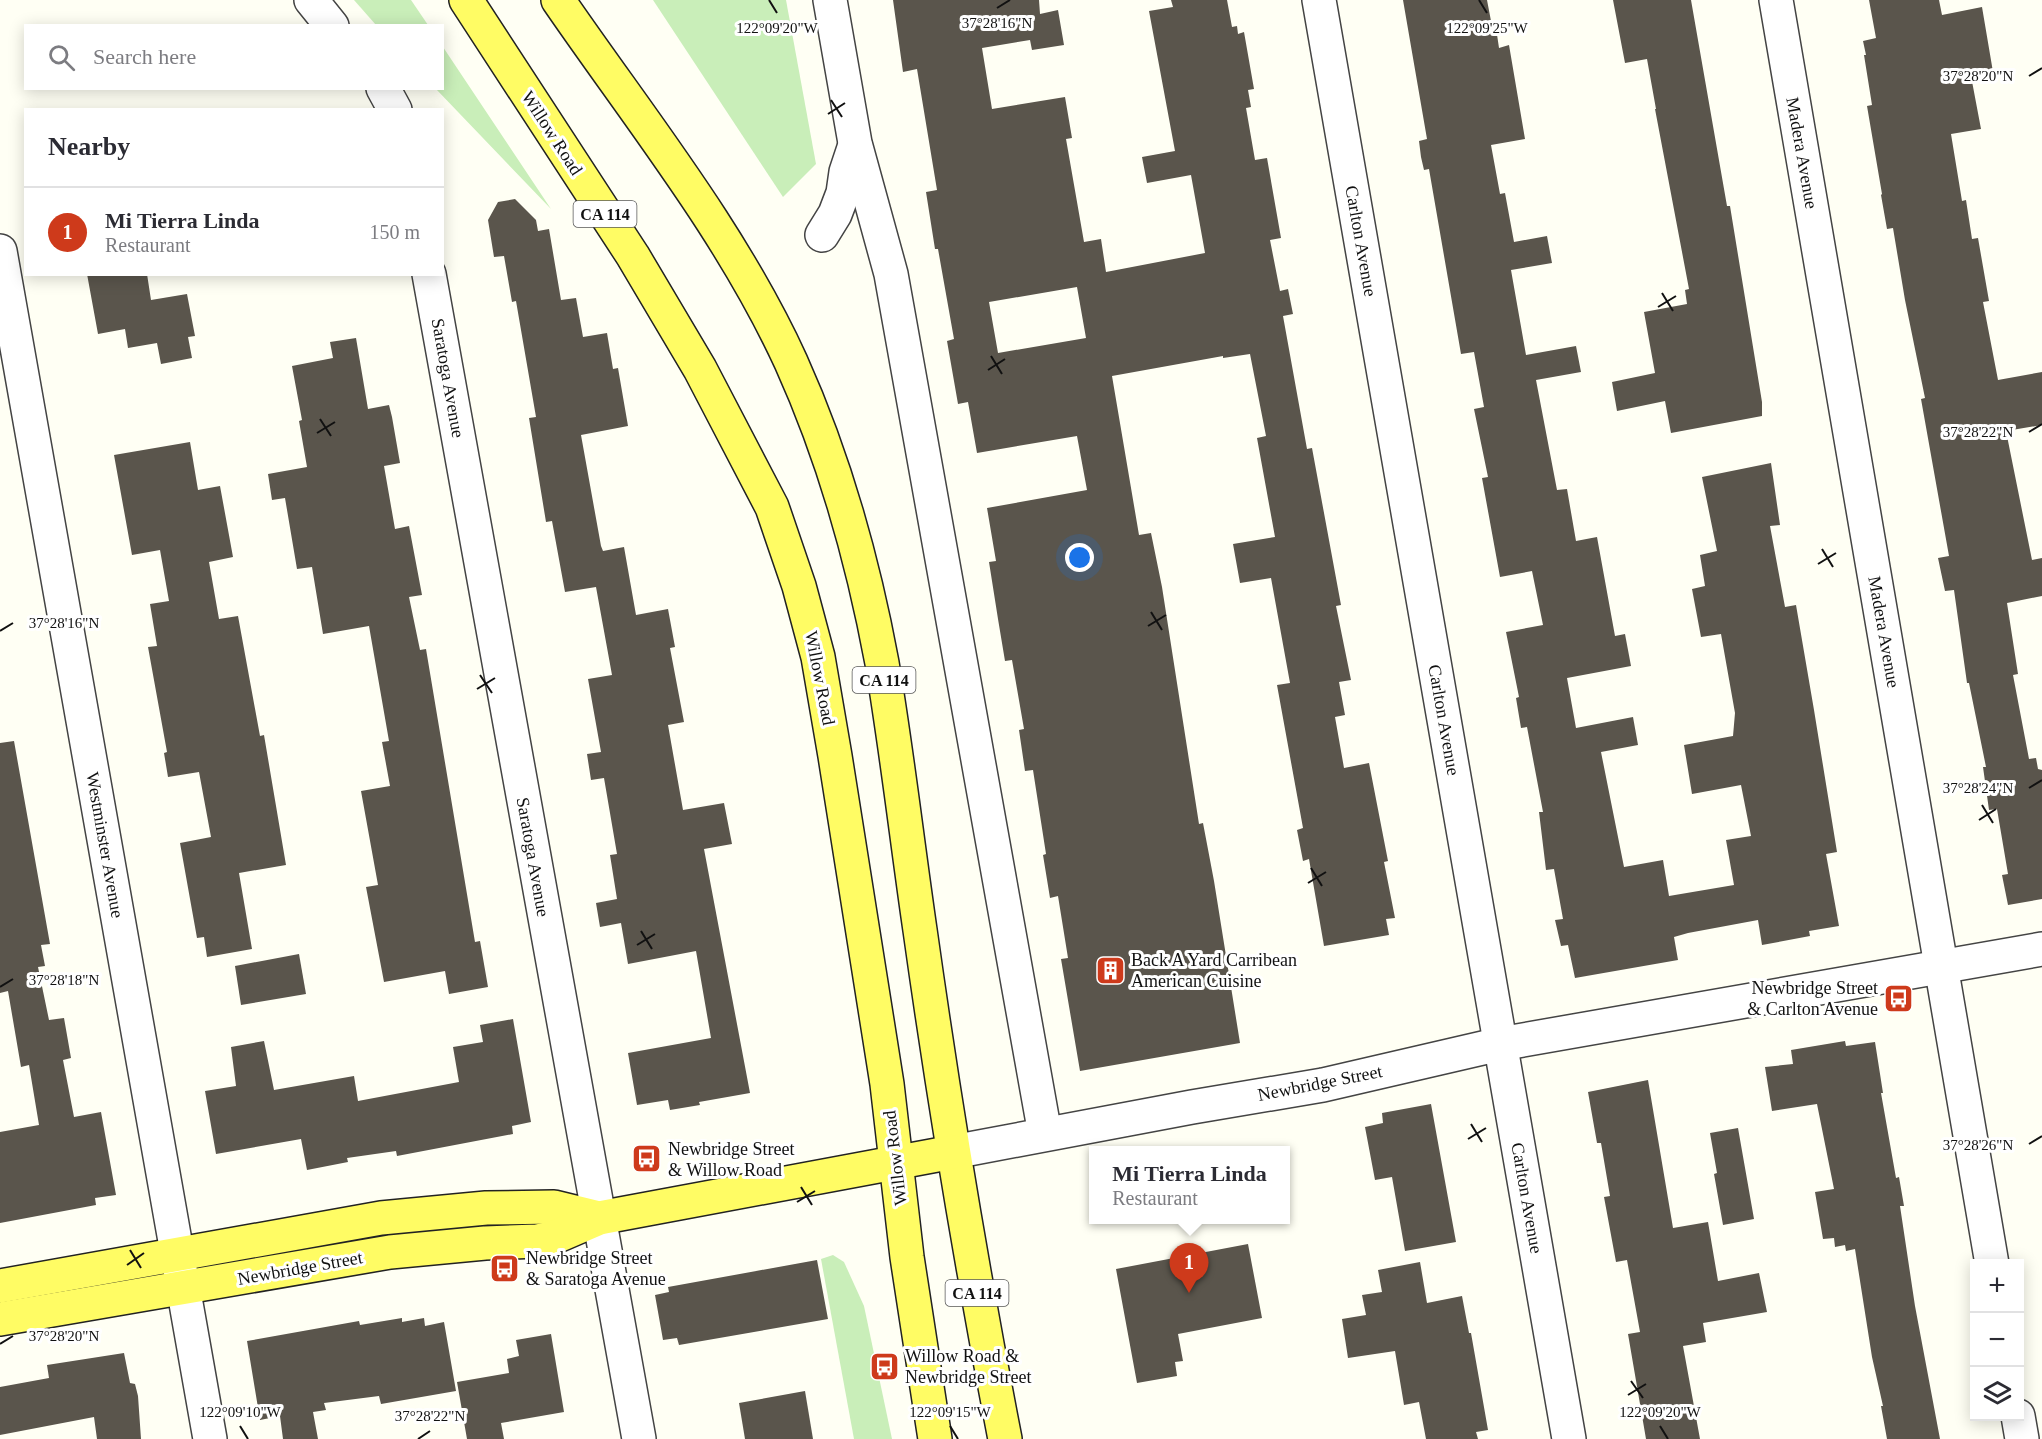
<!DOCTYPE html>
<meta charset="utf-8">
<style>
:root{--surface:#fff;--page:#f7f7f7;--text:#2b2b33;--muted:#7c7c81;--line:#e1e1e2;--accent:#ce3a1b}
body{margin:0;font-family:"Times New Roman",serif;background:var(--page);color:var(--text)}
.controls{position:absolute;right:18px;bottom:18px;display:grid;overflow:hidden;border-radius:0px;box-shadow:0 3px 15px #0003}
.controls button{width:54px;height:54px;display:grid;place-items:center;padding:0;border:0;border-bottom:2px solid var(--line);background:var(--surface);color:var(--text);font:30px sans-serif}
.you{position:absolute;left:1080px;top:558px;width:21px;height:21px;margin:-15px;border:4px solid #fff;border-radius:50%;background:#1a73e8;box-shadow:0 0 0 9px #1a73e833}
.badge{display:grid;place-items:center;width:39px;height:39px;border-radius:50%;background:var(--accent);color:#fff;font-size:20px;font-weight:700}
.pin{position:absolute;translate:-50% -50px;filter:drop-shadow(0 2px 3px #0008)}
.pin::after{content:'';position:absolute;top:32px;width:21px;height:18px;background:inherit;clip-path:polygon(0 0,100% 0,50% 100%)}
.popup{position:absolute;left:1089px;top:1146px;width:201px;height:78px;box-sizing:border-box;display:grid;place-content:center;border-radius:0px;background:var(--surface);filter:drop-shadow(0 2px 4px #0005);font-size:20px;white-space:nowrap;color:var(--muted)}
.popup b{font-size:22px;color:var(--text)}
.popup::after{content:'';position:absolute;left:50%;top:100%;margin-left:-12px;border:12px solid transparent;border-top-color:var(--surface)}
.list{margin:0;padding:0;list-style:none}
h2{display:flex;justify-content:space-between;align-items:center;height:78px;margin:0;padding:0 24px;font-size:26px}
h2 small{font-size:20px;font-weight:400;color:var(--muted)}
.list li{display:grid;grid-template-columns:39px 1fr auto;gap:18px;align-items:center;box-sizing:border-box;height:90px;padding:0 24px;border-top:2px solid var(--line)}
.list b{display:block;font-size:22px;white-space:nowrap}
.list p{margin:0;font-size:20px;white-space:nowrap;color:var(--muted)}
.list em{font-size:20px;font-style:normal;color:var(--muted)}
.icon{flex:none;width:33px;height:33px;fill:none;stroke:currentColor;stroke-width:2;stroke-linecap:round;stroke-linejoin:round}
.map{position:relative;flex:none;width:2042px;height:1439px;overflow:hidden}
.search{position:absolute;background:var(--surface);box-shadow:0 3px 15px #0003;left:24px;top:24px;width:420px;height:66px;display:flex;align-items:center;gap:15px;box-sizing:border-box;padding:0 21px;border-radius:0px;color:var(--muted);font-size:22px}
.panel{position:absolute;background:var(--surface);box-shadow:0 3px 15px #0003;left:24px;top:108px;width:420px;height:168px;border-radius:0px}
.map>svg:first-child{display:block}
.green{fill:#c9eeb9}
.building{fill:#5a554c;fill-rule:evenodd}
.lines{fill:none;stroke-linecap:round;stroke-linejoin:round}
.minor-casing{stroke:#444;stroke-width:36}
.major-casing{stroke:#222;stroke-width:36}
.minor{stroke:#fff;stroke-width:33}
.major{stroke:#fffc64;stroke-width:33}
.ticks{fill:none;stroke:#111;stroke-width:2}
.labels{text-anchor:middle;stroke-width:6;stroke-linejoin:round;paint-order:stroke}
.shield{fill:#fff;stroke:#585858;stroke-width:1.5}
.shield-label{font-size:16px;font-weight:bold;fill:#111}
.street-label{font-size:18px;fill:#111;stroke:#fff}
.poi-label{font-size:18px;fill:#111;stroke:#fff;text-anchor:start}
.ticks-label{font-size:15px;text-anchor:middle;fill:#111;stroke:#fff;stroke-width:6;stroke-linejoin:round;paint-order:stroke}
</style>
<div class="map">
<svg width="2042" height="1439" viewBox="0 0 2042 1439">
<rect width="100%" height="100%" fill="#fffff4"/>
<g class="green">
<path d="M354,0h57l17,25h-52z"/>
<path d="M653,0h133l30,164 -33,33z"/>
<path d="M443,47l108,162 -115,-120 6,-1z"/>
<path d="M833,1255l11,7 20,44 28,133h-38l-33,-180z"/>
</g>
<g class="building">
<path d="M893,0h146l1,14 18,-4 6,35 -32,5 -2,-10 -48,8 10,61 73,-12 7,41 -6,1 18,103 17,-3 5,33 99,-19 -14,-78 -44,8 -5,-26 33,-6 -26,-140 24,-4 -2,-7h56l5,27 5,-1 1,8 6,-2 10,57 -6,1 3,17 -5,1 9,52 12,-2 14,80 -11,2 10,51 8,-2 5,25 -10,2 24,133 5,-1 29,157 -5,1 15,74 -12,2 6,33 -10,2 9,51 25,-5 19,98 -4,1 11,56 -9,1 3,16 -65,11 -15,-87 -6,2 -6,-31 6,-2 -26,-143 13,-2 -19,-105 -31,5 -7,-39 42,-7 -18,-99 9,-2 -16,-82 -27,4v-2l-111,20 27,159 12,-2 11,54 37,237 4,-1 11,58 26,162 -160,28 -19,-112 7,-1 -10,-62 -8,2 -7,-43 3,-1 -13,-84 -8,1 -6,-41 5,-1 -12,-69 -7,1 -7,-42 -9,-57 7,-1 -9,-53 100,-18 -10,-54 -100,17 -9,-51 -10,2 -11,-63 7,-2 -16,-90h-3l-9,-57 11,-2 -20,-121 -14,3zM1077,287l9,51 -88,15 -9,-51z"/>
<path d="M1403,0h84l4,21h4l4,27 10,-3 16,94 -34,6 9,49 5,-1 9,49 33,-6 5,27 -41,7 15,85 50,-9 5,26 -45,8 21,110 10,-1 9,52 21,-4 18,99 10,-2 6,32 -64,12 9,50 57,-11 5,28 -37,7 23,115 39,-7 6,36 65,-11 -8,-45 25,-4 -10,-51 -49,9 -8,-49 49,-9 2,-23 -14,-79 -20,3 -9,-48 13,-3 -5,-31 17,-4 -15,-74 69,-14 9,62 -10,1 15,81 11,-2 18,105 23,142 -11,2 13,72 -30,5 1,5 -48,9 -4,-25 -70,13 -14,4 4,23 -103,18 -7,-33 -7,1 -6,-26 8,-1 -9,-50 -8,1 -7,-58h4l-16,-85 -6,1 -5,-30 3,-1 -13,-65 37,-7 -11,-54 -32,6 -18,-99 6,-1 -14,-68 10,-2 -10,-55 -13,2 -32,-185 -5,1 -3,-13 -2,-16 8,-2z"/>
<path d="M1613,0h78l36,206h3l32,196v14l-91,17 -6,-32 -48,10 -5,-29 43,-9 -11,-61 43,-8 -2,-14 4,-1 -34,-180h1l-9,-50 -22,4z"/>
<path d="M1869,0h70l3,15 40,-8 11,65 -22,4 10,53 -30,5 11,67 4,-1 6,39 6,-1 11,63 -6,1 15,78 44,-8v53l-36,6 26,129 10,-2v38l-35,7 11,71 -5,1 16,84 7,-1 2,11 4,1v129l-34,6 -6,-30 6,-1 -11,-65 -8,1 -6,-43h3l-17,-84h-2l-13,-93 -9,1 -7,-33 11,-2 -28,-157 4,-1 -20,-98 -12,-72 -6,1 -6,-34 1,-1 -15,-88 5,-1 -8,-50h2l-3,-14 13,-3z"/>
<path d="M515,199l21,21 2,11 11,-2 12,71 15,-2 7,39 24,-4 6,36 5,-1 10,58 -47,9 20,111 2,5 21,-4 12,68 32,-6 7,38 -5,1 14,74 -16,3 15,85 41,-7 8,41 -28,5 46,244 -51,9 1,3 -30,5 -2,-10 -31,5 -9,-52 83,-15 -15,-87 -68,13 -7,-41 -21,4 -4,-24 21,-4 -7,-44 7,-1 -13,-76 -13,2 -4,-26 14,-2 -13,-73 24,-4 -16,-88 -31,5 -13,-71 -6,1 -17,-104 7,-1 -20,-116 -4,1 -8,-46 -10,1 -6,-37 10,-18z"/>
<path d="M87,274h60l4,26 36,-6 8,42 -7,1 4,21 -31,6 -4,-21 -29,5 -3,-19 -27,5z"/>
<path d="M356,338l12,71 21,-4 3,12 8,46 -16,3 11,63 14,-3 13,69 -13,2 11,53 6,-1 49,293 5,-1 8,46 -39,7 -4,-23 -61,11 -18,-95 12,-2 -17,-94 29,-5 -8,-44 7,-1 -20,-115 -46,8 -11,-67 -15,2 -12,-71 -13,2 -4,-26 39,-7 -8,-46 3,-1 -10,-54 41,-8 -3,-16z"/>
<path d="M190,442l8,48 22,-4 13,71 -24,5 10,57 19,-3 22,120 4,-1 22,130 -47,8 13,76 -45,8 -3,-20 -7,1 -17,-95 31,-6 -12,-65 -31,5 -4,-24 3,-1 -19,-105 9,-1 -7,-42 19,-3 -9,-51 -28,5 -18,-100z"/>
<path d="M14,741l36,203 -9,1 4,21 -7,1 11,53 15,-2 7,40 -8,2 11,57 27,-5 15,83 -21,3 1,7 -96,18v-91l39,-7 -10,-60 -8,2 -13,-76 -8,2v-250z"/>
<path d="M299,954l7,40 -65,11 -6,-39z"/>
<path d="M513,1019l18,103 -19,4 1,8 -116,22 -1,-5 -49,7 1,4 -41,8 -6,-31 -85,15 -11,-63 31,-5 -5,-39 33,-6 10,49 80,-14 4,25 101,-19 -6,-35 30,-5 -3,-17z"/>
<path d="M1845,1041l1,5 29,-4 8,51h-2l15,85 3,-1 5,29h-4l15,100 25,133h-53l-6,-33h2l-11,-49 -17,-108 -9,2 -1,-6 -10,2 -1,-9 -11,1 -8,-47 19,-3 -17,-85 -45,7 -7,-44 28,-3 -2,-14z"/>
<path d="M1648,1080l25,148 35,-6 10,59 41,-8 8,39 -64,11 3,19 -23,4 17,93h-54l-18,-105 12,-2 -13,-72 -11,2 -12,-65 6,-1 -9,-53h-4l-9,-51z"/>
<path d="M1431,1104l25,138 -51,9 -13,-74 -17,3 -10,-53 18,-4 -1,-10z"/>
<path d="M1738,1128l16,91 -31,6 -9,-51 3,-1 -7,-40z"/>
<path d="M1248,1244l14,74 -84,16 5,27 -8,1 2,14 -40,7 -21,-114z"/>
<path d="M817,1260l11,59 -149,26 -2,-7 -14,2 -8,-45 14,-3 -1,-5z"/>
<path d="M1420,1262l7,41 35,-7 7,37h2l17,97 -12,2 2,7h-52l-7,-37 -15,3 -9,-54 -47,7 -6,-39 24,-4 -4,-20 20,-3 -4,-22z"/>
<path d="M402,1318v4l22,-4 1,8 19,-4 12,69 -75,13 -2,-8 -55,7 2,7 -13,2 5,27h-35l-3,-23 -20,4 -13,-79 112,-20 1,4z"/>
<path d="M551,1334l13,78 -63,11 3,16h-37l-10,-57 52,-9 -2,-14 12,-3 -3,-16z"/>
<path d="M124,1353l6,30 5,1 3,12 3,43h-44l-3,-22 -94,18v-48l49,-9 -2,-13z"/>
<path d="M805,1391l8,48h-68l-6,-36z"/>
</g>
<g class="lines">
<defs>
<g id="minor">
<path d="M311,0l21,26"/>
<path d="M830,0l25,143 36,131 154,860"/>
<path d="M1319,0l250,1439"/>
<path d="M1776,0l216,1264"/>
<path d="M383,88l12,22"/>
<path d="M822,235l13,-21 8,-21 3,-21 9,-27"/>
<path d="M0,251l210,1188"/>
<path d="M429,274l210,1165"/>
<path d="M953,1152l239,-45 131,-22 177,-41 542,-95"/>
<path d="M2018,1416l4,23"/>
</g>
<g id="major">
<path d="M466,0l167,256 67,113 72,138 27,79 19,71 17,99 52,328 20,173 28,182"/>
<path d="M558,0c81,118 173,231 233,362 43,95 72,199 91,301 15,89 25,178 38,267 24,171 52,340 85,509"/>
<path d="M0,1286l381,-68 105,-10 68,-1 45,11"/>
<path d="M0,1319l390,-67 95,-9 52,-2 18,-4 44,-19 354,-66"/>
</g>
</defs>
<use href="#minor" class="minor-casing"/>
<use href="#major" class="major-casing"/>
<use href="#minor" class="minor"/>
<use href="#major" class="major"/>
</g>
<path class="ticks" d="M769,0l8,13M1479,0l8,13M997,8l13,-8M2029,76l13,-8M831,100l11,17M828,114l17,-11M1662,293l11,18M1658,307l18,-11M991,356l11,18M988,370l17,-11M320,419l11,17M2029,432l13,-8M317,433l18,-11M1822,549l11,18M1818,564l18,-11M1151,612l11,18M1148,626l18,-11M0,631l13,-8M480,675l12,18M477,689l18,-11M2029,788l13,-8M1982,805l11,18M1979,820l17,-11M1311,868l11,18M1308,883l18,-11M641,931l11,18M637,945l18,-11M0,987l13,-8M1471,1124l11,18M1468,1139l18,-11M2029,1144l13,-8M801,1187l11,18M797,1202l18,-11M130,1250l11,18M127,1265l17,-12M0,1344l13,-8M1631,1381l12,17M1628,1395l18,-11M240,1426l8,13M950,1426l8,13M1660,1426l8,13M418,1439l12,-8"/>
<defs>
<symbol id="building-square" viewBox="-11 -11 22 22"><rect x="-9" y="-9" width="18" height="18" rx="4" fill="#ce3a1b" stroke="#fff"/><path d="M-4-6H4V6H1V3H-1V6H-4ZM-2.5-4.3h1.7v1.8h-1.7ZM.8-4.3h1.7v1.8H.8ZM-2.5-1h1.7V.8h-1.7ZM.8-1h1.7V.8H.8Z" fill="#fff"/></symbol>
<symbol id="bus-square" viewBox="-11 -11 22 22"><rect x="-9" y="-9" width="18" height="18" rx="4" fill="#ce3a1b" stroke="#fff"/><path d="M-5-6H5V4H4V6H2V4H-2V6H-4V4H-5ZM-3.5-4V0h7V-4ZM-3.5 1.2v1.5H-2V1.2ZM2 1.2v1.5H3.5V1.2Z" fill="#fff"/></symbol>
</defs>
<g fill-rule="evenodd">
<use href="#building-square" x="1094" y="954" width="33" height="33"/>
<use href="#bus-square" x="1882" y="982" width="33" height="33"/>
<use href="#bus-square" x="630" y="1142" width="33" height="33"/>
<use href="#bus-square" x="488" y="1252" width="33" height="33"/>
<use href="#bus-square" x="868" y="1350" width="33" height="33"/>
</g>
<g class="labels">
<g class="shield">
<rect x="573.5" y="201" width="63" height="26" rx="4.5"/>
<rect x="852.5" y="667" width="63" height="26" rx="4.5"/>
<rect x="945.5" y="1280" width="63" height="26" rx="4.5"/>
</g>
<g class="shield-label">
<text x="605" y="220">CA 114</text>
<text x="884" y="686">CA 114</text>
<text x="977" y="1299">CA 114</text>
</g>
<g class="street-label">
<text transform="translate(552 133) rotate(57)" y="6">Willow Road</text>
<text transform="translate(1802 153) rotate(80)" y="6">Madera Avenue</text>
<text transform="translate(1361 241) rotate(80)" y="6">Carlton Avenue</text>
<text transform="translate(448 378) rotate(80)" y="6">Saratoga Avenue</text>
<text transform="translate(1884 632) rotate(80)" y="6">Madera Avenue</text>
<text transform="translate(820 678) rotate(79)" y="6">Willow Road</text>
<text transform="translate(1444 720) rotate(80)" y="6">Carlton Avenue</text>
<text transform="translate(105 845) rotate(80)" y="6">Westminster Avenue</text>
<text transform="translate(533 857) rotate(80)" y="6">Saratoga Avenue</text>
<text transform="translate(1320 1083) rotate(-11)" y="6">Newbridge Street</text>
<text transform="translate(895 1158) rotate(-97)" y="6">Willow Road</text>
<text transform="translate(1527 1198) rotate(80)" y="6">Carlton Avenue</text>
<text transform="translate(300 1268) rotate(-10)" y="6">Newbridge Street</text>
</g>
<g class="poi-label">
<text x="1131" y="966">Back A Yard Carribean<tspan x="1131" dy="21">American Cuisine</tspan></text>
<text x="1878" y="994" text-anchor="end">Newbridge Street<tspan x="1878" dy="21">&amp; Carlton Avenue</tspan></text>
<text x="668" y="1155">Newbridge Street<tspan x="668" dy="21">&amp; Willow Road</tspan></text>
<text x="526" y="1264">Newbridge Street<tspan x="526" dy="21">&amp; Saratoga Avenue</tspan></text>
<text x="905" y="1362">Willow Road &amp;<tspan x="905" dy="21">Newbridge Street</tspan></text>
</g>
</g>
<g class="ticks-label">
<text x="997" y="28">37°28'16"N</text>
<text x="777" y="33">122°09'20"W</text>
<text x="1487" y="33">122°09'25"W</text>
<text x="1978" y="81">37°28'20"N</text>
<text x="1978" y="437">37°28'22"N</text>
<text x="64" y="628">37°28'16"N</text>
<text x="1978" y="793">37°28'24"N</text>
<text x="64" y="985">37°28'18"N</text>
<text x="1978" y="1150">37°28'26"N</text>
<text x="64" y="1341">37°28'20"N</text>
<text x="240" y="1417">122°09'10"W</text>
<text x="950" y="1417">122°09'15"W</text>
<text x="1660" y="1417">122°09'20"W</text>
<text x="430" y="1421">37°28'22"N</text>
</g>
</svg>
<div class="controls">
<button>+</button>
<button>−</button>
<button><svg class="icon" aria-label="layers" viewBox="0 0 24 24"><path d="M12 4l9 5-9 5-9-5zM3 14l9 5 9-5"/></svg></button>
</div>
<div class="you"></div>
<div class="pin badge" style="left:1189px;top:1293px">1</div>
<div class="popup"><b>Mi Tierra Linda</b>Restaurant</div>
<div class="search"><svg class="icon" aria-label="search" viewBox="0 0 24 24"><circle cx="10" cy="10" r="6"/><path d="M15 15l6 6"/></svg>Search here</div>
<section class="panel">
<h2>Nearby<small></small></h2>
<ul class="list">
<li><span class="badge">1</span><div><b>Mi Tierra Linda</b><p>Restaurant</p></div><em>150 m</em></li>
</ul>
</section>
</div>
